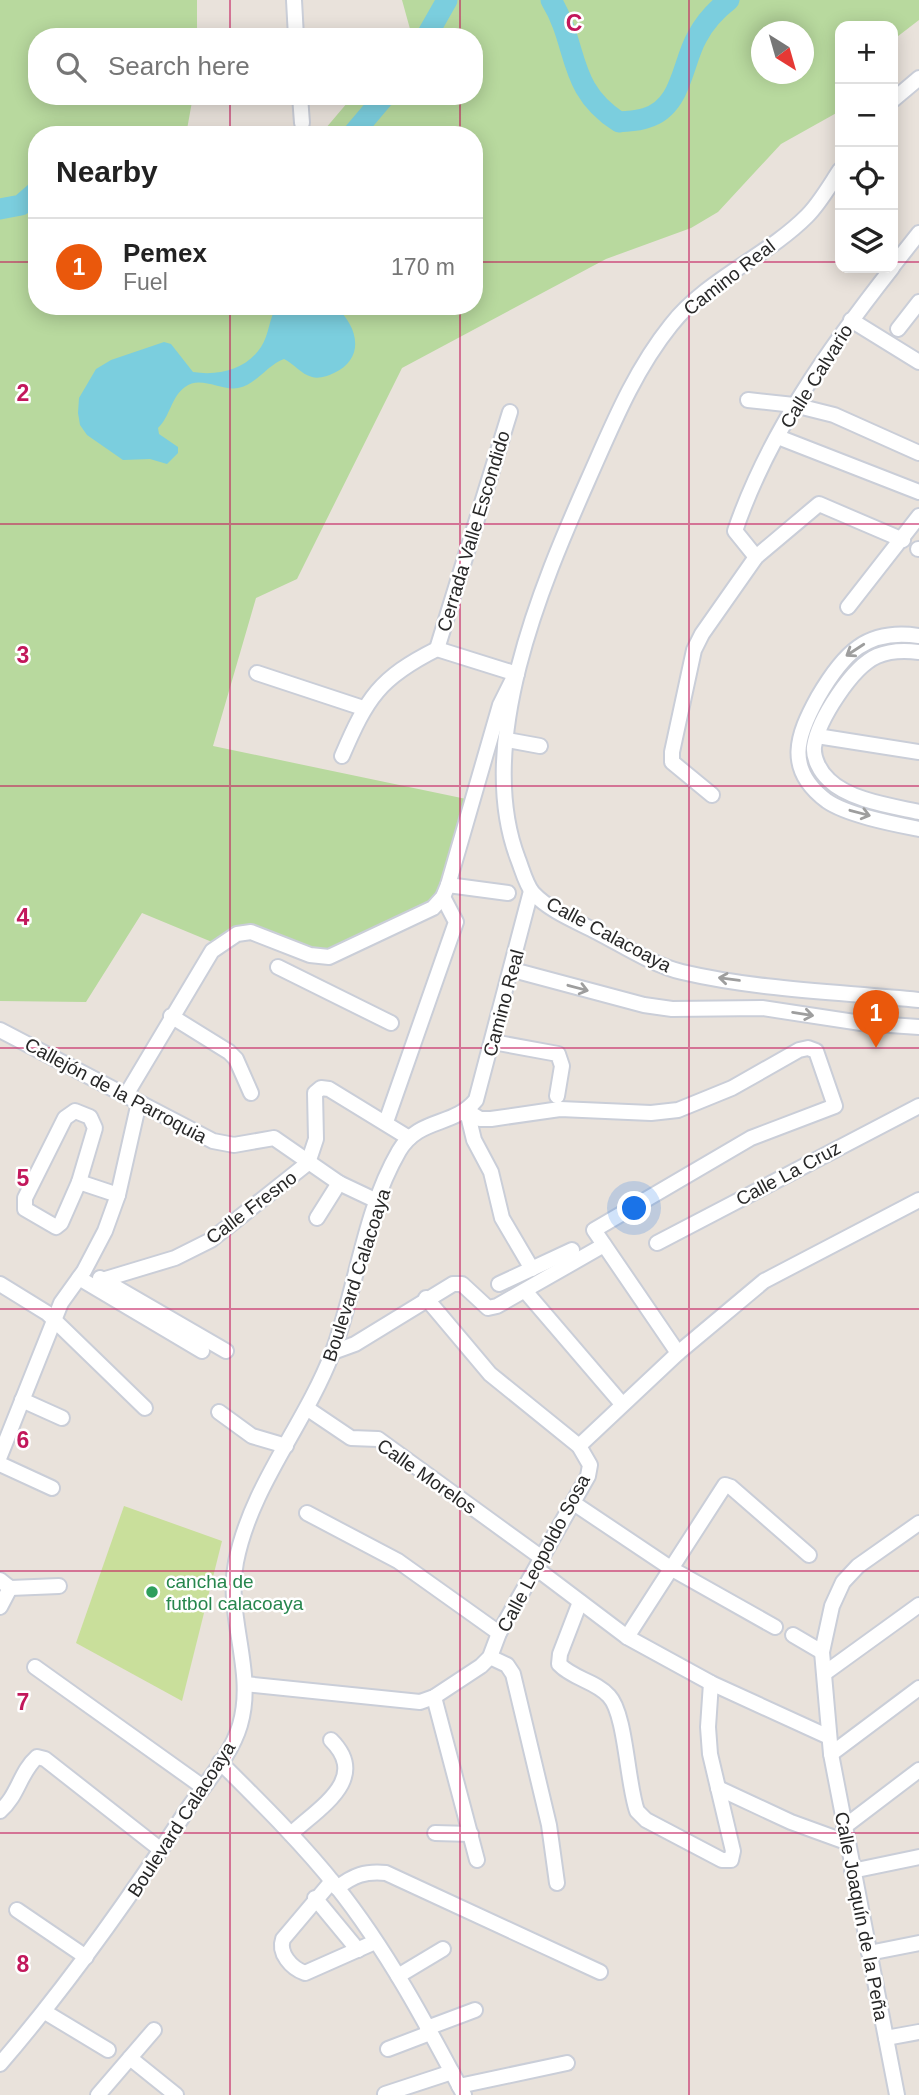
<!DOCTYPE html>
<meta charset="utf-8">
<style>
:root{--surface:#fff;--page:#f2f2f2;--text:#222;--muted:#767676;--line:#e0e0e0;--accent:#ea580c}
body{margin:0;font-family:Helvetica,sans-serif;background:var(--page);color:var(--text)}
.controls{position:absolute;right:21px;top:21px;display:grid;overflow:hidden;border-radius:14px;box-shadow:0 4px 18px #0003}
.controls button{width:63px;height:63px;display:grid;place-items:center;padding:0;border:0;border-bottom:2px solid var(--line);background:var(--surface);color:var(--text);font:35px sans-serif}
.compass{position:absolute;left:751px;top:21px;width:63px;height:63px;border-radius:50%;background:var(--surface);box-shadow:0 4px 18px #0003;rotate:143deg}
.you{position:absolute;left:635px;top:1209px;width:24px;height:24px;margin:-18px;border:5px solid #fff;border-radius:50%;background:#1a73e8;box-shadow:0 0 0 10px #1a73e833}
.badge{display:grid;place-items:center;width:46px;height:46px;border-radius:50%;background:var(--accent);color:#fff;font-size:23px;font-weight:700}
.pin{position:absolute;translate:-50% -58px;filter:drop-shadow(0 2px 4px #0008)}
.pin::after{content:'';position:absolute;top:37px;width:24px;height:21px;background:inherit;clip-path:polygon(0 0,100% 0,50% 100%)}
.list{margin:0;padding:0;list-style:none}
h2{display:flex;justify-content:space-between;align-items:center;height:91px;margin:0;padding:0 28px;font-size:30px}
h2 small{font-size:23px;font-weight:400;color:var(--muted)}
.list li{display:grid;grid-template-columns:46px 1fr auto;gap:21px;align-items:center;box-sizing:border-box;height:98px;padding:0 28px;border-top:2px solid var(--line)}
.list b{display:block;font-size:26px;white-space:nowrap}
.list p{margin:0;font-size:23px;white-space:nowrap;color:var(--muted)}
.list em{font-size:23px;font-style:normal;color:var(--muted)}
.icon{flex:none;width:38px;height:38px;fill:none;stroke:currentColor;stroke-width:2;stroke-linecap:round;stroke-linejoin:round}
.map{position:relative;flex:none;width:919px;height:2095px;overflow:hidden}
.search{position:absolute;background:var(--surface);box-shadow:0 4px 18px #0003;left:28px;top:28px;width:455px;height:77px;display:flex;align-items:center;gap:18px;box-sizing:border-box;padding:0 24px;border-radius:28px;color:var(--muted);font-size:26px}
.panel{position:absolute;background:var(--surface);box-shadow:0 4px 18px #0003;left:28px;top:126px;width:455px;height:189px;border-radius:28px}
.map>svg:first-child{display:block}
.green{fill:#b8d99e;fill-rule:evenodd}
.pitch{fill:#c9df9b}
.water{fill:#7bcede}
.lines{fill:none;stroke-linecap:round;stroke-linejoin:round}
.river{stroke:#7bcede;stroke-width:21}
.minor-casing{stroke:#caced8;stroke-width:18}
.minor{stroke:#fff;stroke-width:14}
.oneway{stroke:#9e9e9e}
.grid{fill:none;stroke:#c2185b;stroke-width:2;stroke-opacity:0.55}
.leisure-dot{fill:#2e9e5b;stroke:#fff;stroke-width:2.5}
.labels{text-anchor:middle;stroke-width:5;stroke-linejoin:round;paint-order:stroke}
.street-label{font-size:19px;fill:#282828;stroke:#fff}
.leisure-label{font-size:19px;fill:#27864d;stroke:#fff;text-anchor:start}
.grid-label{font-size:23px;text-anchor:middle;font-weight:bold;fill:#c2185b;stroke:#fff;stroke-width:5;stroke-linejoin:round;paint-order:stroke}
</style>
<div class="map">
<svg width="919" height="2095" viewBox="0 0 919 2095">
<rect width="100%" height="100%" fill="#e9e2db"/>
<path class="green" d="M0,0h197v37h-160v59h156l-7,39h-149v171h437v-171h-154l33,-39h121v-59h-70l6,-8 -8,-29h517v20l-26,20v-14h-53v85l-59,33 -63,68 -27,16 -85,31 -204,109 -105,211 -41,19 -43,148 258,54 -28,97 -122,56 -84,-22 -25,11 -70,-29 -56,89 -86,-1zM762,32h42v42h-42z"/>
<path class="pitch" d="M124,1506l98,35 -40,160 -106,-58z"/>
<path class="water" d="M277,306h58c23,20 31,52 -1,67 -6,3 -15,6 -22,4 -11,-3 -18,-13 -28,-18 -17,6 -28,26 -46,29 -17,3 -38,-13 -53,-1 -14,10 -15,30 -27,41l1,6 19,13v6l-11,11 -17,-5 -27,1 -36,-25 -7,-10 -2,-12 1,-15 17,-29 15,-9 53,-18 7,2 22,28c25,4 53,-2 68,-25 8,-12 8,-29 16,-41z"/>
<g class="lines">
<g class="river">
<path d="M551,0c28,46 15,88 68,122 9,-1 19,-1 27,-4 36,-10 36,-55 51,-81 8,-15 19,-27 32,-37"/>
<path d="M426,37l21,-37"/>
<path d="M352,135l33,-39"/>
<path d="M0,209l21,-4 16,-14"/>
</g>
<defs>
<g id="minor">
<path d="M294,0l2,37"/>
<path d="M300,96l2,27"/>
<path d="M893,100l26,-22"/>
<path d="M840,170c-10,15 -20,33 -33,46 -41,41 -100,63 -136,109 -37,46 -59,101 -83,155 -47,106 -114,264 -70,379 4,10 8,26 15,34 17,18 43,28 64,39 27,14 56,33 85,40 77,18 159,20 237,28"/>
<path d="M893,266l26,-33"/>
<path d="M851,320l68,42"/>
<path d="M898,329l21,-27"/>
<path d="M748,400l46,5 40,10 85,38"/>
<path d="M778,437l141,55"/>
<path d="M918,549h1"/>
<path d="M756,557l-21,-26c33,-97 94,-183 157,-263"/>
<path d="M848,607l71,-91"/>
<path d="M919,636c-53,-8 -76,18 -101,61 -21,38 -34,72 9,104 20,14 67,23 92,28"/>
<path d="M437,649l73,-237"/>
<path d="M919,652c-15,-2 -28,-2 -42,4 -25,11 -59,64 -63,91 -1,11 6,25 15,33 20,20 63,26 90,32"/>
<path d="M257,673l106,35"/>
<path d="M817,736l102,16"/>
<path d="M507,740l33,6"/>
<path d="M342,756c25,-58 37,-78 95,-107l80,25"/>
<path d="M712,795l-40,-33v-10l22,-102 8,-16 54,-77 63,-53 84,36"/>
<path d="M448,885l60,8"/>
<path d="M278,967l113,56"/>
<path d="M513,970l131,35 28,4 90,-1 99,15 58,4"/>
<path d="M171,1016l58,36 7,7 15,34"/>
<path d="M0,1030l213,111 21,4 40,-7 65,45 38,18"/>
<path d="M493,1042l65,12 4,12 -5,30"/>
<path d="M126,1095l86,-144 25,-17 14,-2 59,23 19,2 104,-49 10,-11 5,-12 52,-180 12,-24"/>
<path d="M75,1111l15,6 5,11 -16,54 -18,41 -5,4 -31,-18v-11l40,-80z"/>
<path d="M467,1111l13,8h11l69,-10 91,4 27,-3 54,-22 67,-38 9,-2 8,3 19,55 -84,32 -157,92 84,123"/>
<path d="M467,1111l7,29 17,32 11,46 30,51"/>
<path d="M386,1122l70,-200 -13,-25"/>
<path d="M79,1182l39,13"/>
<path d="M317,1218l22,-35"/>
<path d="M657,1243l262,-137"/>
<path d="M79,1278l123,73"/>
<path d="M100,1278l126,73"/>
<path d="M102,1280l73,-22 36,-18 97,-77 8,-24 -1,-46 6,-5 8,1 80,49"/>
<path d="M0,1284l47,29 98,95"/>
<path d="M499,1284l73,-34"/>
<path d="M526,1292l96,112"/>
<path d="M333,1352l22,-8 98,-60h9l26,24 9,-2 107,-61"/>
<path d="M22,1400l40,18"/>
<path d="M308,1409l43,29 27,1 164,119"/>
<path d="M219,1412l33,24 34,10"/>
<path d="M579,1446l99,-93 86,-72 155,-81"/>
<path d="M0,1456l61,-153 23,-32 21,-40 13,-36 21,-93"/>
<path d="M0,1464l52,24"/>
<path d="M575,1504l97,65 103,58"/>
<path d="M307,1513l91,48 101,72"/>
<path d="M537,1569l90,68 84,46 118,54"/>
<path d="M0,1580l10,8 49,-2"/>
<path d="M580,1602l-20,52 -1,10c14,15 37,17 50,32 17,18 18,87 28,115l9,9 76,40h9l2,-9 -23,-97 -2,-27 3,-44"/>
<path d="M0,1607l10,-19"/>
<path d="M793,1635l29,17"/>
<path d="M627,1637l98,-152 6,2 78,68"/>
<path d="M490,1657l17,8 6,9 36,151 8,58"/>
<path d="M35,1667l168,120"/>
<path d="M825,1673l94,-68"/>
<path d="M245,1684l175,18 14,-5 47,-31 9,-9 9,-24 89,-157 2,-11 -11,-19 -89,-72 -64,-76"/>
<path d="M434,1697l43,163"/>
<path d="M831,1754l88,-66"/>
<path d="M220,1762c40,40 81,80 116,124 51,64 90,137 128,209"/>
<path d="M718,1788l73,34 55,20"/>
<path d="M0,1811c18,-15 20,-39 37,-54l8,2 116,91"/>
<path d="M844,1827l75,-57"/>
<path d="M435,1833l36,1"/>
<path d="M291,1834c29,-27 79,-55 40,-94"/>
<path d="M852,1871l67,-14"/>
<path d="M332,1881l-49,58c-5,14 8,29 22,34l70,-31"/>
<path d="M337,1888c17,-13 28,-17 49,-15l214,99"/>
<path d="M315,1898l43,52"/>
<path d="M17,1910l69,47"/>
<path d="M869,1953l50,-10"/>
<path d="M398,1976l45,-27"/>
<path d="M45,2012l63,38"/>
<path d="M427,2028l48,-18"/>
<path d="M886,2038l33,-6"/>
<path d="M388,2049l42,-16"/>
<path d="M130,2058l46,37"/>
<path d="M0,2064c69,-80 129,-165 187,-254 18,-27 44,-54 53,-85 16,-54 -15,-109 -4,-163 15,-76 68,-136 96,-208 25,-66 31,-141 67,-203 20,-34 55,-24 77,-51l55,-209"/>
<path d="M459,2086l108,-23"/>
<path d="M385,2094l67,-22"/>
<path d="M98,2095l56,-65"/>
<path d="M897,2095l-66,-341 -9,-102 10,-46 11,-24 15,-16 61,-43"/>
</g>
</defs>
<use href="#minor" class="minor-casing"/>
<use href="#minor" class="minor"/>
</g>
<defs><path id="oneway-shaft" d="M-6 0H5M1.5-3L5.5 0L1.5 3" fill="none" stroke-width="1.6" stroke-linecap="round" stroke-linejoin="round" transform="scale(1.75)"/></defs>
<g class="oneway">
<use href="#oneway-shaft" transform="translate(855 650) rotate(147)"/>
<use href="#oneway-shaft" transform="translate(860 813) rotate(15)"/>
<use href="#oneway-shaft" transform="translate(729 979) rotate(-172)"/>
<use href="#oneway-shaft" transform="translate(578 988) rotate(15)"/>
<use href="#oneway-shaft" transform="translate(803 1014) rotate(9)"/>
</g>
<path class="grid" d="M230,0v37M460,0v37M689,0v2095M230,96v39M460,96v39M0,262h37M474,262h366M893,262h26M230,306v1789M460,306v1789M0,524h919M0,786h919M0,1048h919M0,1309h919M0,1571h919M0,1833h919"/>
<circle class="leisure-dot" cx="152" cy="1592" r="7"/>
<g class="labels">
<g class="street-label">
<text transform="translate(729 277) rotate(-38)" y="7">Camino Real</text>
<text transform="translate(816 376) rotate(-58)" y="7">Calle Calvario</text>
<text transform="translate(473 531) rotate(-73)" y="7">Cerrada Valle Escondido</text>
<text transform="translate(609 934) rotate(28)" y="7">Calle Calacoaya</text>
<text transform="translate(503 1003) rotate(-75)" y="7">Camino Real</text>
<text transform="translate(116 1090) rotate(28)" y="7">Callejón de la Parroquia</text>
<text transform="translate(788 1173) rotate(-28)" y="7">Calle La Cruz</text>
<text transform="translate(251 1207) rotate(-37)" y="7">Calle Fresno</text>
<text transform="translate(356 1275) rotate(-72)" y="7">Boulevard Calacoaya</text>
<text transform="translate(427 1476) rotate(35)" y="7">Calle Morelos</text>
<text transform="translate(543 1553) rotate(-62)" y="7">Calle Leopoldo Sosa</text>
<text transform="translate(181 1819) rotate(-57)" y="7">Boulevard Calacoaya</text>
<text transform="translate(862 1916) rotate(79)" y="7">Calle Joaquín de la Peña</text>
</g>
<g class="leisure-label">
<text x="166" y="1588">cancha de<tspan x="166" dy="22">futbol calacoaya</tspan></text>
</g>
</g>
<g class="grid-label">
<text x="574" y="31">C</text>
<text x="23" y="401">2</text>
<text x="23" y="663">3</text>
<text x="23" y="925">4</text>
<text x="23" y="1186">5</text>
<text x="23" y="1448">6</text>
<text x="23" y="1710">7</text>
<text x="23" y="1972">8</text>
</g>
</svg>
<div class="controls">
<button>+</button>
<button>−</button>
<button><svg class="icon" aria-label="locate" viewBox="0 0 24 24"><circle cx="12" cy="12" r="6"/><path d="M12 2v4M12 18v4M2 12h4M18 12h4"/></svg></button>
<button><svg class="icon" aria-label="layers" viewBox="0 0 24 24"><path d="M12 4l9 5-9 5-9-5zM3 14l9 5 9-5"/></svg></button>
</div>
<svg class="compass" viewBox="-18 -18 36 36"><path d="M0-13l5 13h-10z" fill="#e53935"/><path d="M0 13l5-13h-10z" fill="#767676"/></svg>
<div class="you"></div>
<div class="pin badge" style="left:876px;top:1048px">1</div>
<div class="search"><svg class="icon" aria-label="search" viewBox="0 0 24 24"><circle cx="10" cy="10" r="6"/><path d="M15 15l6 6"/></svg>Search here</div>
<section class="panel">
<h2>Nearby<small></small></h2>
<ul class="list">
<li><span class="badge">1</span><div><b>Pemex</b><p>Fuel</p></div><em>170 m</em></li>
</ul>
</section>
</div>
